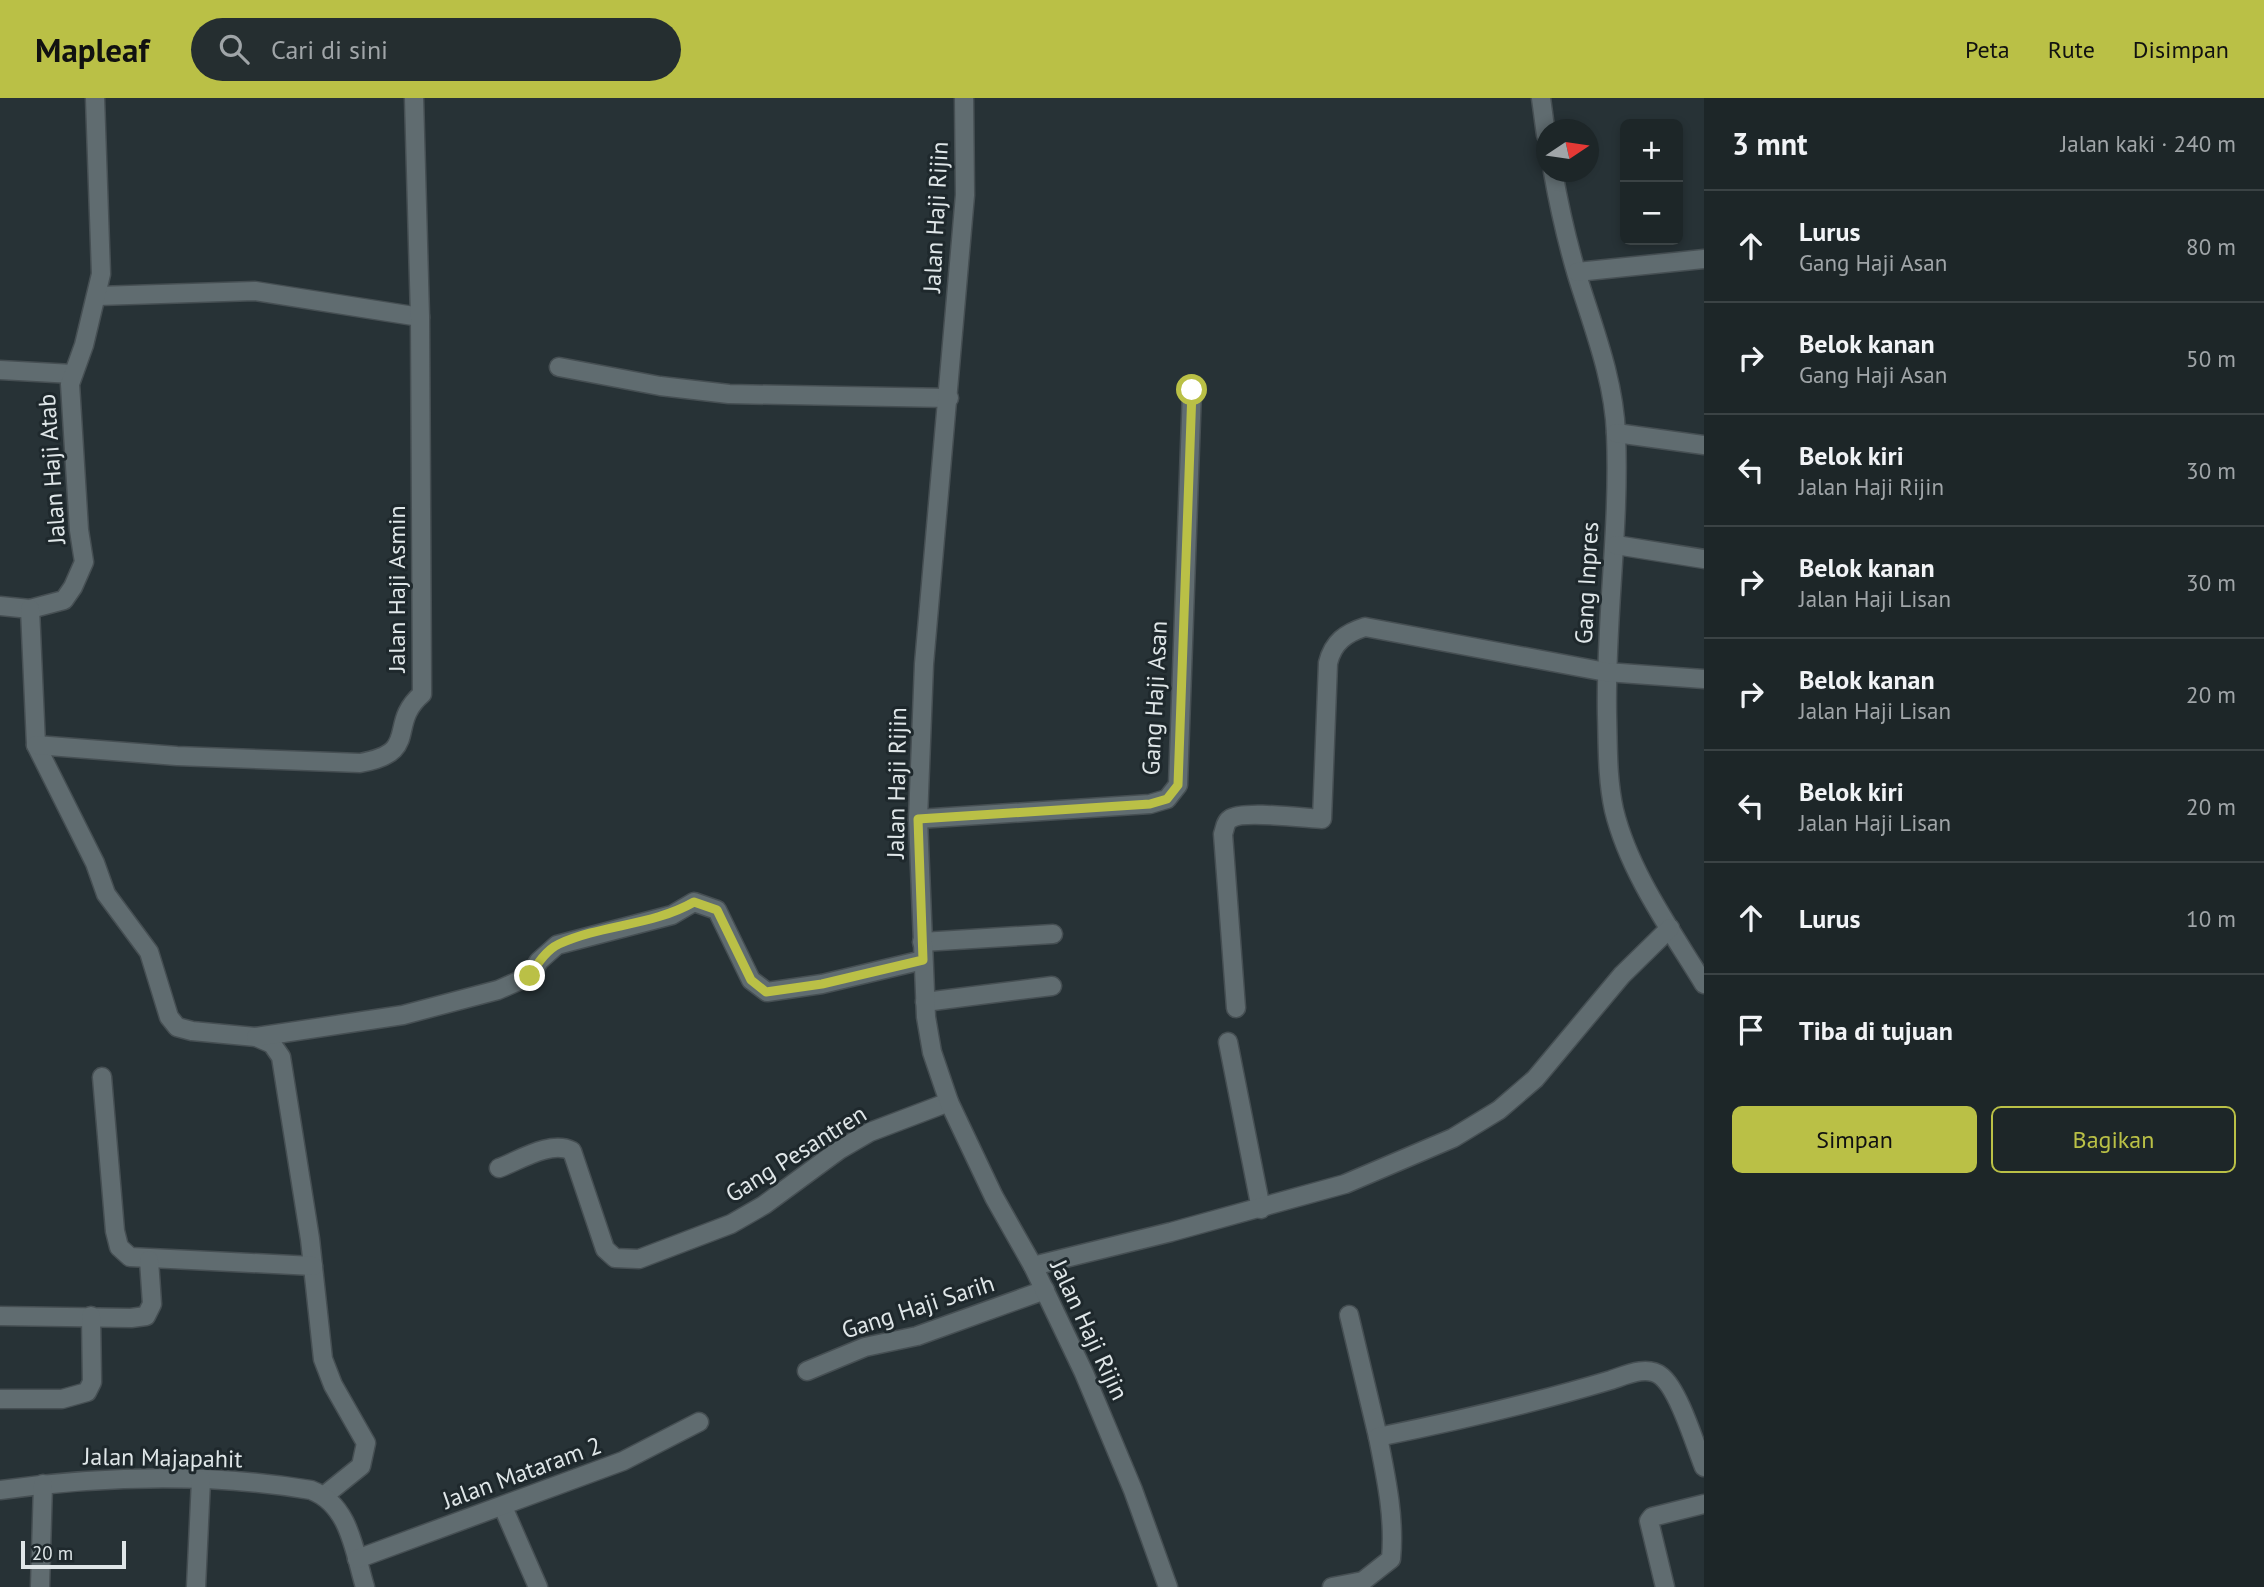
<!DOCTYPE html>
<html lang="id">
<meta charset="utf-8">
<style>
:root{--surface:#1d2628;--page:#252e30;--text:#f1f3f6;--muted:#a0a5a8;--line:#3b4345;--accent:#bac046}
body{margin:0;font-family:"PT Sans",sans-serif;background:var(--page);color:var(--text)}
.controls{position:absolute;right:21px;top:21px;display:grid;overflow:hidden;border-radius:10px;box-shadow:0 4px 10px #0003}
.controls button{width:63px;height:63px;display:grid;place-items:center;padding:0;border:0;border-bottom:2px solid var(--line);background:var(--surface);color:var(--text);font:35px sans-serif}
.compass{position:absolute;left:1536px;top:21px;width:63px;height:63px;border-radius:50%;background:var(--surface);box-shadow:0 4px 10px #0003;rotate:77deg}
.scale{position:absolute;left:21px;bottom:18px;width:105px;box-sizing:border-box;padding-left:7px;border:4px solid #dfe6e8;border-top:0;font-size:19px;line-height:24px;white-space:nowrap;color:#dfe6e8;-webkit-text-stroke:5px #1e282c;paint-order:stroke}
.stop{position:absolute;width:21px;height:21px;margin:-16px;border:5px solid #bac046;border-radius:50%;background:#fff}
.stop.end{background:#bac046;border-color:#fff;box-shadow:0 2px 7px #0008}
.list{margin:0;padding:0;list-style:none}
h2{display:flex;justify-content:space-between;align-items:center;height:91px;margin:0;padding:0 28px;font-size:30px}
h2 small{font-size:23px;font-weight:400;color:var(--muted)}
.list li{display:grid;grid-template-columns:46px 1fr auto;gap:21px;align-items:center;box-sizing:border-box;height:112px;padding:0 28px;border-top:2px solid var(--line)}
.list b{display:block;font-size:26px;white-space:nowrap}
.list p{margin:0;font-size:23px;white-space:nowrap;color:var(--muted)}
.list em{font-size:23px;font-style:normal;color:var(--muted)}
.actions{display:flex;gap:14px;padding:21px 28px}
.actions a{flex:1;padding:16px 0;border:2px solid var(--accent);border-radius:10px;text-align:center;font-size:24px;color:var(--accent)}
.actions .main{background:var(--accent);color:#111}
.icon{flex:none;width:38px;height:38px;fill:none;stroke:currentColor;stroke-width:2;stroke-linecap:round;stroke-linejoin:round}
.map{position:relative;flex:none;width:1704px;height:1489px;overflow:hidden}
header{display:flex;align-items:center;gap:42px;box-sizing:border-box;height:98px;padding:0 35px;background:var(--accent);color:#111}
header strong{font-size:33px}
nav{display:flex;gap:38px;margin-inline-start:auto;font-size:24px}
.search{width:490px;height:63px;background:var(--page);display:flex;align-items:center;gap:18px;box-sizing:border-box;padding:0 24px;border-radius:38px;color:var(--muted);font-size:26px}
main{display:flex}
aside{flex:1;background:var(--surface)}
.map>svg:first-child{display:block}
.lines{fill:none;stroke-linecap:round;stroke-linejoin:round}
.minor-casing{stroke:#464f53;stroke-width:21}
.tertiary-casing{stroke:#464f53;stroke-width:21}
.minor{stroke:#606c70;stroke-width:18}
.tertiary{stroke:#606c70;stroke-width:18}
.route{stroke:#bac046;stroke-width:9}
.labels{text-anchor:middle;stroke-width:6;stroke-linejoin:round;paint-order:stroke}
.street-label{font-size:24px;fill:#dfe6e8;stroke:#1e282c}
</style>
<header>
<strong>Mapleaf</strong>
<div class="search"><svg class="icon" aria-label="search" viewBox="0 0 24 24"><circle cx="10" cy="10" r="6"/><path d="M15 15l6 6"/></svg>Cari di sini</div>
<nav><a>Peta</a><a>Rute</a><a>Disimpan</a></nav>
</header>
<main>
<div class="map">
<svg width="1704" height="1489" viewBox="0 0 1704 1489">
<rect width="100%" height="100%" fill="#273236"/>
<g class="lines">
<defs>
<g id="minor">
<path d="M1541,0l5,37"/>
<path d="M1553,74c6,34 14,69 24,103 16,52 37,104 39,159 4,94 -11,187 -9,281 1,32 0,63 7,95 15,62 57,120 90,174"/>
<path d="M1577,174l127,-13"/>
<path d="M98,198l157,-5 165,26"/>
<path d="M559,269l101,19 69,8 220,4"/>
<path d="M0,272l73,4"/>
<path d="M1616,335l88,12"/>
<path d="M1616,447l88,14"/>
<path d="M0,508l30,3 34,-9 9,-13 11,-25 -5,-32 -9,-146 14,-39 17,-71 -6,-176"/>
<path d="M30,511l6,136 59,118 11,31 43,58 20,65 8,10 15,4 64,6 16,7 9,13 29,182 13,120 10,26 33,58 -5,23 -36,29"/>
<path d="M36,647l141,11 183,7c62,-11 26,-38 62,-69l-2,-377 -6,-219"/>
<path d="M918,721l232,-15 17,-5 11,-14 14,-395"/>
<path d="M922,844l131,-8"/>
<path d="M925,904l127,-16"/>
<path d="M1236,910l-13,-174c2,-5 2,-12 7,-15 12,-9 74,-1 92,0l6,-156c5,-21 18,-30 37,-36l241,45 98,7"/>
<path d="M256,939l147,-22 95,-25 32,-14 9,-15 18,-16 115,-30 22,-13 23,8 34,70 16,12 55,-8 101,-24"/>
<path d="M1228,944l33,167"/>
<path d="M102,979l13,154 4,16 11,10 183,9"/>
<path d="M499,1070c21,-8 52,-28 73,-17l33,98 10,9 24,1 92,-35 33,-19 75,-55 31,-18 79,-30"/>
<path d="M1033,1168l138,-34 174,-48 108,-46 46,-28 36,-31 87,-104 48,-47"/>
<path d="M1349,1217l29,122"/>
<path d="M0,1218l131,2 15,-2 6,-12 -3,-44"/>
<path d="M807,1273l58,-24 52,-11 128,-46"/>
<path d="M0,1301h62l25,-7 5,-10 -1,-66"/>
<path d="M0,1392c102,-14 209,-17 311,0 39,15 43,61 54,97"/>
<path d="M503,1409l35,80"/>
<path d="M357,1461l266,-98 76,-39"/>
<path d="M40,1489l3,-103"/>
<path d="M196,1489l5,-107"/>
<path d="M1332,1489l31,-6 28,-22c4,-41 -5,-82 -13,-122 79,-16 156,-34 233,-57 15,-5 36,-15 50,-4 18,14 34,69 43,91"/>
<path d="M1665,1489l-16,-66 3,-4 52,-13"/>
</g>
<path id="tertiary" d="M964,0l1,97 -41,469 -6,155 8,198 6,35 17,50 45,95 39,69 51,107 49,117 35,97"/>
</defs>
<use href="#minor" class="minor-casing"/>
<use href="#tertiary" class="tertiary-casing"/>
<use href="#minor" class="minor"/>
<use href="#tertiary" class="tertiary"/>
</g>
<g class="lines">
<path class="route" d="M530,878c7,-12 16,-26 29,-32 44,-20 93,-18 135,-42l23,8 34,70 15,12 56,-8 101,-24 -5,-141 232,-15 17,-5 11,-14 14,-395"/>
</g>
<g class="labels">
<g class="street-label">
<text transform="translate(936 119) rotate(-87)" y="8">Jalan Haji Rijin</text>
<text transform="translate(52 371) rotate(-94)" y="8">Jalan Haji Atab</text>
<text transform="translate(1587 485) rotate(-87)" y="8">Gang Inpres</text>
<text transform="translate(397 491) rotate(-90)" y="8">Jalan Haji Asmin</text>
<text transform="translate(1155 600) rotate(-87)" y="8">Gang Haji Asan</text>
<text transform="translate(897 685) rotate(-89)" y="8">Jalan Haji Rijin</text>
<text transform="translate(796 1056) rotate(-32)" y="8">Gang Pesantren</text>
<text transform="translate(918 1209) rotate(-18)" y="8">Gang Haji Sarih</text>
<text transform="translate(1089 1232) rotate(65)" y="8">Jalan Haji Rijin</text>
<text transform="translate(163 1360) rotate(1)" y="8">Jalan Majapahit</text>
<text transform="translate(522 1375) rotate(-20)" y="8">Jalan Mataram 2</text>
</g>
</g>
</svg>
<div class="controls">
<button>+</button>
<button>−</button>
</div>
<svg class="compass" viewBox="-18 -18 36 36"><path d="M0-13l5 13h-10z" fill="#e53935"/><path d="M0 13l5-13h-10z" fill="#a0a5a8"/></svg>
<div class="scale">20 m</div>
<div class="stop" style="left:1192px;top:292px"></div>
<div class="stop end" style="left:530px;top:878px"></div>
</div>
<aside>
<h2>3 mnt<small>Jalan kaki · 240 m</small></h2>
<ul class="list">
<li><svg class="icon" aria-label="ahead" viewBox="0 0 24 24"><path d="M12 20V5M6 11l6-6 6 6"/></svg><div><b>Lurus</b><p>Gang Haji Asan</p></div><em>80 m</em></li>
<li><svg class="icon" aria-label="right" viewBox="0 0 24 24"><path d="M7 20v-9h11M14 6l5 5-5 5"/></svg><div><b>Belok kanan</b><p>Gang Haji Asan</p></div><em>50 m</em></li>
<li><svg class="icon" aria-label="left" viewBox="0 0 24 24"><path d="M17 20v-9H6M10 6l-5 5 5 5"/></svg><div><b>Belok kiri</b><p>Jalan Haji Rijin</p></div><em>30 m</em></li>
<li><svg class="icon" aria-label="right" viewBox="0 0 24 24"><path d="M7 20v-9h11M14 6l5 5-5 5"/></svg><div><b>Belok kanan</b><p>Jalan Haji Lisan</p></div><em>30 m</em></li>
<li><svg class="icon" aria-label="right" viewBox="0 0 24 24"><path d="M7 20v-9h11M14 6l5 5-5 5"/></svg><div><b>Belok kanan</b><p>Jalan Haji Lisan</p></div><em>20 m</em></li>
<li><svg class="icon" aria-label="left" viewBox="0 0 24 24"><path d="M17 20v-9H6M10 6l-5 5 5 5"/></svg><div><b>Belok kiri</b><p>Jalan Haji Lisan</p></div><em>20 m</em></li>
<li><svg class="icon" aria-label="ahead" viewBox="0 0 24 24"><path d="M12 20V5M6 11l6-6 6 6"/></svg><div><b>Lurus</b></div><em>10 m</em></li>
<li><svg class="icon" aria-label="arrive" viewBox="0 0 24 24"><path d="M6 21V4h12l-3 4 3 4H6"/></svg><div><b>Tiba di tujuan</b></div></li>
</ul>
<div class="actions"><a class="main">Simpan</a><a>Bagikan</a></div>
</aside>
</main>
